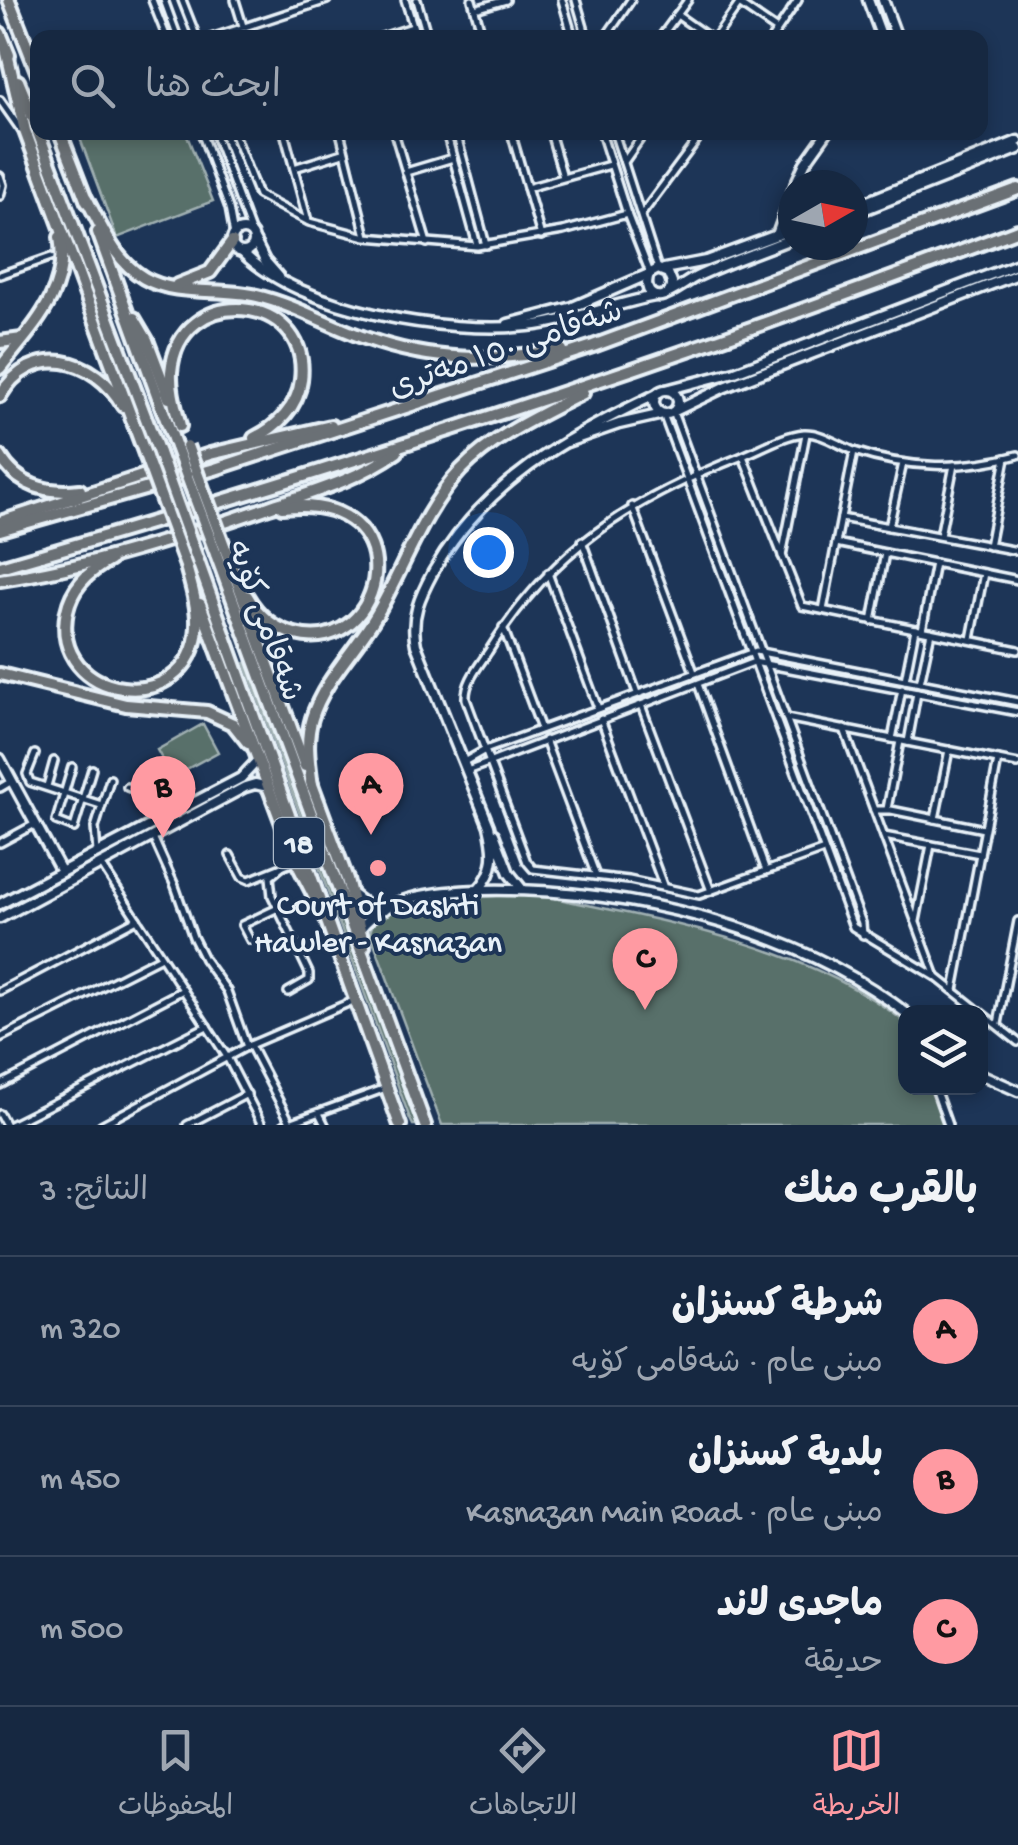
<!DOCTYPE html>
<html lang="ar">
<meta charset="utf-8">
<style>
:root{--surface:#162841;--page:#23344c;--text:#f1f3f6;--muted:#9ea6b1;--line:#35445a;--accent:#ff9aa2}
body{margin:0;font-family:"Gochi Hand","Playpen Sans Arabic",sans-serif;background:var(--page);color:var(--text);direction:rtl}
.controls{position:absolute;right:30px;bottom:30px;display:grid;overflow:hidden;border-radius:20px;box-shadow:0 5px 15px #0003}
.controls button{width:90px;height:90px;display:grid;place-items:center;padding:0;border:0;border-bottom:2px solid var(--line);background:var(--surface);color:var(--text);font:50px sans-serif}
.compass{position:absolute;left:778px;top:170px;width:90px;height:90px;border-radius:50%;background:var(--surface);box-shadow:0 5px 15px #0003;rotate:81deg}
.you{position:absolute;left:488px;top:552px;width:35px;height:35px;margin:-25px;border:8px solid #fff;border-radius:50%;background:#1a73e8;box-shadow:0 0 0 15px #1a73e833}
.badge{display:grid;place-items:center;width:65px;height:65px;border-radius:50%;background:var(--accent);color:#111;font-size:32px;font-weight:700}
.pin{position:absolute;translate:-50% -82px;filter:drop-shadow(0 2px 5px #0008)}
.pin::after{content:'';position:absolute;top:52px;width:35px;height:30px;background:inherit;clip-path:polygon(0 0,100% 0,50% 100%)}
.list{margin:0;padding:0;list-style:none}
h2{display:flex;justify-content:space-between;align-items:center;height:130px;margin:0;padding:0 40px;font-size:42px}
h2 small{font-size:32px;font-weight:400;color:var(--muted)}
.list li{display:grid;grid-template-columns:65px 1fr auto;gap:30px;align-items:center;box-sizing:border-box;height:150px;padding:0 40px;border-top:2px solid var(--line)}
.list b{display:block;font-size:38px;white-space:nowrap}
.list p{margin:0;font-size:32px;white-space:nowrap;color:var(--muted)}
.list em{font-size:32px;font-style:normal;color:var(--muted)}
.icon{flex:none;width:55px;height:55px;fill:none;stroke:currentColor;stroke-width:2;stroke-linecap:round;stroke-linejoin:round}
.map{position:relative;flex:none;width:1018px;height:1125px;overflow:hidden;direction:ltr}
.search{position:absolute;background:var(--surface);box-shadow:0 5px 15px #0003;left:30px;right:30px;top:30px;height:110px;display:flex;align-items:center;gap:25px;box-sizing:border-box;padding:0 35px;border-radius:20px;color:var(--muted);font-size:38px}
.sheet{height:580px;background:var(--surface)}
nav{display:flex;justify-content:space-around;align-items:center;box-sizing:border-box;height:140px;border-top:2px solid var(--line);background:var(--surface);font-size:28px;color:var(--muted)}
nav a{display:grid;justify-items:center;gap:5px}
nav .on{color:var(--accent)}
.map>svg:first-child{display:block}
.green{fill:#586f6b;stroke:#a0b0b2;stroke-width:2.5}
.lines{fill:none;stroke-linecap:round;stroke-linejoin:round}
.street-casing{stroke:#e8f1f8;stroke-width:12}
.secondary-casing{stroke:#e8f1f8;stroke-width:15}
.highway-casing{stroke:#e8f1f8;stroke-width:18}
.street{stroke:#1d3557;stroke-width:5}
.secondary{stroke:#1d3557;stroke-width:8}
.highway{stroke:#6b6f75;stroke-width:10}
.highway-bridge-casing{stroke:#e8f1f8;stroke-width:18;stroke-linecap:butt}
.highway-bridge{stroke:#6b6f75;stroke-width:10}
.poi-dot{fill:#ff9aa2;stroke:#1d3557;stroke-width:4}
.labels{text-anchor:middle;stroke-width:8;stroke-linejoin:round;paint-order:stroke}
.shield{fill:#1d3557;stroke:#abb9c8;stroke-width:2.5}
.shield-label{font-size:30px;font-weight:bold;fill:#e8f1f8}
.street-label{font-size:32px;fill:#e8f1f8;stroke:#1d3557}
.poi-label{font-size:32px;fill:#e8f1f8;stroke:#1d3557}
</style>
<div class="map">
<svg width="1018" height="1125" viewBox="0 0 1018 1125">
<rect width="100%" height="100%" fill="#1d3557"/>
<filter id="ink" filterUnits="userSpaceOnUse"><feTurbulence type="fractalNoise" baseFrequency=".01" numOctaves="2"/><feDisplacementMap in="SourceGraphic" scale="20" xChannelSelector="R" yChannelSelector="G"/><feConvolveMatrix kernelMatrix="1 2 1 2 8 2 1 2 1" color-interpolation-filters="sRGB"/></filter>
<g filter="url(#ink)">
<g class="green">
<path d="M78,133h108l27,68 -96,37z"/>
<path d="M245,662l22,45 150,418h-4l-3,-6z"/>
<path d="M203,724l15,28 -46,25 -15,-27z"/>
<path d="M534,894c121,25 273,50 371,128l1,66h29l12,37h-505l-72,-193 5,-15 57,-18z"/>
</g>
<g class="lines">
<defs>
<g id="street">
<path d="M152,0l15,38"/>
<path d="M164,0l14,38"/>
<path d="M182,0l15,38"/>
<path d="M235,0l8,26"/>
<path d="M405,0l12,38"/>
<path d="M417,0l11,38"/>
<path d="M472,0l11,38"/>
<path d="M562,0l11,38"/>
<path d="M576,0l11,38"/>
<path d="M739,4l38,26"/>
<path d="M475,9l31,-9"/>
<path d="M677,15l33,23"/>
<path d="M211,38l116,-38"/>
<path d="M379,38l34,-11"/>
<path d="M605,38l26,-38"/>
<path d="M660,38l28,-38"/>
<path d="M715,38l27,-38"/>
<path d="M772,38l26,-38"/>
<path d="M0,100l21,30"/>
<path d="M201,132l28,76 5,27"/>
<path d="M214,132l38,102"/>
<path d="M233,132l25,63 51,27 57,15 111,9 86,-15 64,-17"/>
<path d="M284,132l24,89"/>
<path d="M340,132l26,104"/>
<path d="M394,132l33,111"/>
<path d="M446,132l31,113"/>
<path d="M456,132l30,113"/>
<path d="M511,132l30,104"/>
<path d="M550,132l13,45"/>
<path d="M601,132l26,82 23,59"/>
<path d="M614,132l44,137"/>
<path d="M624,162l21,-30"/>
<path d="M294,168l49,-15"/>
<path d="M406,172l47,-14"/>
<path d="M0,176l3,9 -3,11"/>
<path d="M527,188l83,-23"/>
<path d="M642,214l61,-82"/>
<path d="M0,275l51,-18"/>
<path d="M673,412l189,511 1,12"/>
<path d="M663,414l190,513 83,50 82,65"/>
<path d="M743,456l59,150 216,44"/>
<path d="M632,506l62,166"/>
<path d="M841,518l177,33"/>
<path d="M889,527l14,-64"/>
<path d="M940,536l14,-71"/>
<path d="M582,541l55,152"/>
<path d="M836,543l182,37"/>
<path d="M989,546l17,-88"/>
<path d="M782,556l24,-122"/>
<path d="M548,573l50,135"/>
<path d="M823,610l31,-159"/>
<path d="M872,621l13,-68"/>
<path d="M503,627l38,102"/>
<path d="M922,630l13,-67"/>
<path d="M971,639l13,-66"/>
<path d="M905,680l10,-51"/>
<path d="M920,683l11,-51"/>
<path d="M698,684l68,187"/>
<path d="M641,705l70,186"/>
<path d="M786,718l232,46"/>
<path d="M601,719l62,166"/>
<path d="M844,729l91,245"/>
<path d="M892,739l10,-50"/>
<path d="M545,740l51,136"/>
<path d="M908,742l9,-49"/>
<path d="M35,754l-8,20 3,8 71,23"/>
<path d="M464,762l21,-12 271,-99 262,51"/>
<path d="M72,767l-16,54 18,7 18,-59"/>
<path d="M467,771l287,-109 264,50"/>
<path d="M47,786l7,-25"/>
<path d="M127,787l22,9 13,21"/>
<path d="M0,788l12,-7"/>
<path d="M887,809l13,-68"/>
<path d="M874,810h17l93,19"/>
<path d="M935,819l14,-69"/>
<path d="M884,836l96,18"/>
<path d="M153,837l22,49 18,51 11,22 23,32 20,56"/>
<path d="M0,843l35,-19"/>
<path d="M824,850l-125,45 -70,-15 -96,-11 -6,-7 -61,-163c-1,-17 12,-32 22,-47 63,-102 142,-152 252,-195 19,-7 43,-22 64,-24 17,-1 34,12 50,18 53,18 110,19 164,4"/>
<path d="M97,852l-2,-24 15,-49"/>
<path d="M230,855l12,22 7,3 45,-18"/>
<path d="M101,864l126,193 35,68"/>
<path d="M284,865l-14,12 2,19 37,77v7l-21,12"/>
<path d="M916,921l15,-76"/>
<path d="M250,940l-8,-15 36,-17"/>
<path d="M954,990l44,-230"/>
<path d="M0,991l137,-72"/>
<path d="M998,1024l20,-103"/>
<path d="M0,1038l161,-81"/>
<path d="M250,1045l40,77"/>
<path d="M0,1085l183,-95"/>
<path d="M935,1088l13,37"/>
<path d="M319,1113l6,12"/>
<path d="M0,1114l6,11"/>
<path d="M10,1125l197,-99"/>
<path d="M101,1125l149,-80 103,-44"/>
<path d="M187,1125l60,-31"/>
<path d="M284,1125l102,-37"/>
</g>
<g id="secondary">
<path d="M868,0l14,38"/>
<path d="M883,0l14,38"/>
<path d="M795,185l10,-22 22,-31"/>
<path d="M853,207l165,-66"/>
<path d="M853,214l165,-65"/>
<circle cx="243" cy="241" r="11"/>
<path d="M777,235l16,-45"/>
<path d="M255,241l10,20 14,16"/>
<path d="M243,253c60,59 203,81 285,73 40,-4 86,-22 127,-30"/>
<path d="M664,269l42,-8 87,-32"/>
<path d="M670,290l2,-7 -4,-10 -10,-4 -9,5c-4,10 -2,24 12,22 11,-2 25,-14 35,-19 32,-15 65,-26 97,-39"/>
<path d="M508,324l65,-17 76,-33"/>
<path d="M666,390l69,-18 283,-108"/>
<circle cx="666" cy="402" r="12"/>
<path d="M673,412l52,-25 293,-113"/>
<path d="M567,442l52,-18 44,-10"/>
<path d="M0,759l61,112"/>
<path d="M494,834l15,39 12,15"/>
<path d="M478,890c19,-20 17,-39 11,-64l-73,-181c-6,-28 4,-49 17,-73 50,-89 135,-136 224,-178"/>
<path d="M353,895l13,10 19,4"/>
<path d="M0,904l241,-126 17,-18"/>
<path d="M0,918l245,-131 10,-3 13,3"/>
<path d="M361,928c25,-33 82,-37 120,-38 140,-3 313,36 425,123"/>
<path d="M980,1074l38,17"/>
</g>
<g id="highway">
<path d="M9,0l29,74"/>
<path d="M0,33l9,22"/>
<path d="M6,49l19,82 121,326"/>
<path d="M18,81l20,49"/>
<path d="M38,132l121,321"/>
<path d="M60,132l27,70"/>
<path d="M86,198c16,29 28,62 58,80 33,19 77,9 113,18 38,9 71,29 108,42 71,25 124,23 197,12"/>
<path d="M98,232l78,215"/>
<path d="M177,285l33,-13 22,-30"/>
<path d="M134,318l13,22 22,58"/>
<path d="M0,342l22,-3"/>
<path d="M0,368c31,-40 70,-76 60,-131"/>
<path d="M0,396c32,-55 95,-39 123,10"/>
<path d="M180,426c-4,-17 -10,-35 -9,-54 8,-91 141,-79 130,8 -3,27 -24,47 -47,58"/>
<path d="M0,456c18,30 46,38 80,34"/>
<path d="M0,522l210,-68 121,-28"/>
<path d="M0,530l215,-61 378,-123 425,-157"/>
<path d="M226,551l79,215"/>
<path d="M216,554l209,571"/>
<path d="M110,560c-21,11 -38,27 -43,51 -19,90 124,110 130,16 1,-21 -6,-42 -11,-61"/>
<path d="M198,561l202,564"/>
<path d="M0,567c344,-99 684,-209 1018,-337"/>
<path d="M0,580c91,-13 182,-43 269,-73 44,-15 90,-28 128,-55"/>
<path d="M247,596c11,19 27,33 48,38 92,24 126,-143 -13,-127"/>
<path d="M200,604l96,257 18,35"/>
<path d="M0,674l126,31 81,7 26,12 15,19"/>
<path d="M311,782l36,97 17,67"/>
<path d="M312,786c-3,-23 -7,-46 0,-68 12,-39 45,-69 65,-104 28,-48 45,-102 84,-144 34,-35 80,-55 122,-77"/>
</g>
</defs>
<use href="#street" class="street-casing"/>
<use href="#secondary" class="secondary-casing"/>
<use href="#highway" class="highway-casing"/>
<use href="#street" class="street"/>
<use href="#secondary" class="secondary"/>
<use href="#highway" class="highway"/>
<defs>
<g id="highway-bridge">
<path d="M187,446l39,105"/>
<path d="M176,447l40,107"/>
<path d="M159,453l39,108"/>
<path d="M146,457l40,109"/>
</g>
</defs>
<use href="#highway-bridge" class="highway-bridge-casing"/>
<use href="#highway-bridge" class="highway-bridge"/>
</g>
</g>
<circle class="poi-dot" cx="378" cy="868" r="10"/>
<g class="labels">
<rect class="shield" x="274" y="818" width="50" height="50" rx="8"/>
<g class="shield-label">
<text x="299" y="853">18</text>
</g>
<g class="street-label">
<text transform="translate(505 347) rotate(-19)" y="11">شەقامی ١٥٠ مەتری</text>
<text transform="translate(267 620) rotate(70)" y="11">شەقامی کۆیە</text>
</g>
<g class="poi-label">
<text x="378" y="914">Court of Dashti<tspan x="378" dy="37">Hawler - Kasnazan</tspan></text>
</g>
</g>
</svg>
<div class="controls">
<button><svg class="icon" aria-label="layers" viewBox="0 0 24 24"><path d="M12 4l9 5-9 5-9-5zM3 14l9 5 9-5"/></svg></button>
</div>
<svg class="compass" viewBox="-18 -18 36 36"><path d="M0-13l5 13h-10z" fill="#e53935"/><path d="M0 13l5-13h-10z" fill="#9ea6b1"/></svg>
<div class="you"></div>
<div class="pin badge" style="left:371px;top:835px">A</div>
<div class="pin badge" style="left:163px;top:838px">B</div>
<div class="pin badge" style="left:645px;top:1010px">C</div>
<div class="search"><svg class="icon" aria-label="search" viewBox="0 0 24 24"><circle cx="10" cy="10" r="6"/><path d="M15 15l6 6"/></svg>ابحث هنا</div>
</div>
<section class="sheet">
<h2>بالقرب منك<small>النتائج: 3</small></h2>
<ul class="list">
<li><span class="badge">A</span><div><b>شرطة كسنزان</b><p>مبنى عام · شەقامی کۆیە</p></div><em>320 m</em></li>
<li><span class="badge">B</span><div><b>بلدية كسنزان</b><p>مبنى عام · Kasnazan Main Road</p></div><em>450 m</em></li>
<li><span class="badge">C</span><div><b>ماجدی لاند</b><p>حديقة</p></div><em>500 m</em></li>
</ul>
</section>
<nav>
<a class="on"><svg class="icon" aria-label="map" viewBox="0 0 24 24"><path d="M3 6l6-2 6 2 6-2v14l-6 2-6-2-6 2zM9 4v14M15 6v14"/></svg>الخريطة</a>
<a><svg class="icon" aria-label="directions" viewBox="0 0 24 24"><path d="M12 3l9 9-9 9-9-9zM9 14v-3h6M13 9l2 2-2 2"/></svg>الاتجاهات</a>
<a><svg class="icon" aria-label="saved" viewBox="0 0 24 24"><path d="M7 4h10v16l-5-4-5 4z"/></svg>المحفوظات</a>
</nav>
